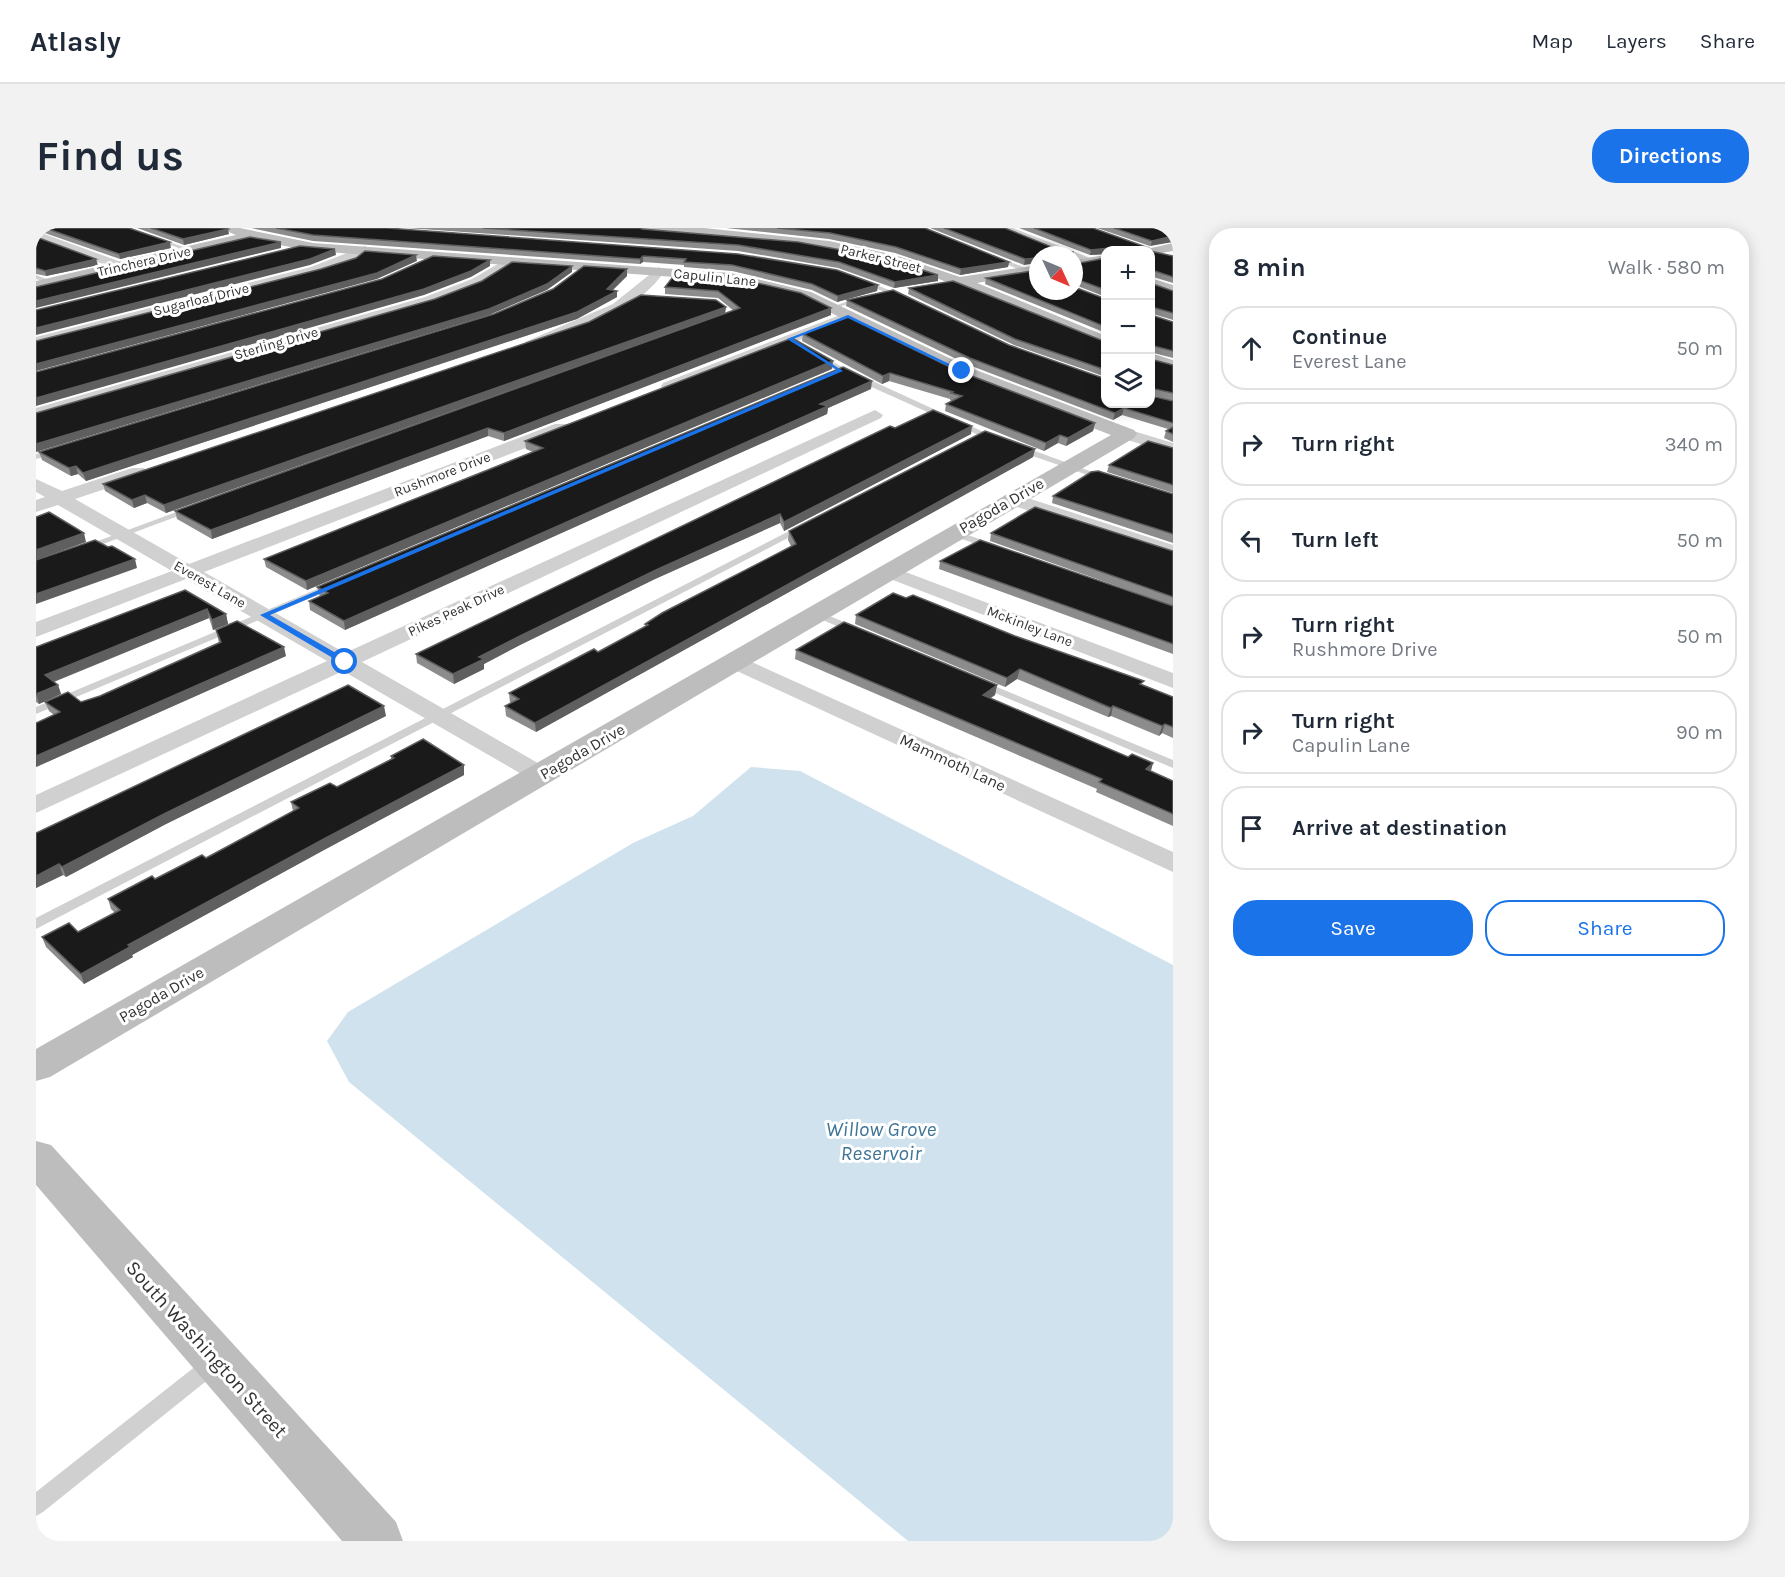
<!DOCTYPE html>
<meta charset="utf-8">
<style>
:root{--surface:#fff;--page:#f2f2f3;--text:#1f2937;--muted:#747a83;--line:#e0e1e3;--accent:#1a73e8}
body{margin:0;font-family:Karla,sans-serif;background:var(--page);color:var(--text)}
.controls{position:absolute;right:18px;top:18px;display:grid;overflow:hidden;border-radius:12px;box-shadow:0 3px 15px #0003}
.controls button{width:54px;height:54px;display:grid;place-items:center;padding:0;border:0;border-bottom:2px solid var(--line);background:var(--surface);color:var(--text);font:30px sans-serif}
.compass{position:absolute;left:993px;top:18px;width:54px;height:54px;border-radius:50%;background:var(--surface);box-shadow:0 3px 15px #0003;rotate:134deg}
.stop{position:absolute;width:18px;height:18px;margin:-14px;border:4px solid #1a73e8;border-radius:50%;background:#fff}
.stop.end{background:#1a73e8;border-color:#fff;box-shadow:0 2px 6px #0008}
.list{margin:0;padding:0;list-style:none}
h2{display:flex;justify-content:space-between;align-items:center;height:78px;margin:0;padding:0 24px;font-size:26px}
h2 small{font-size:20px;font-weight:400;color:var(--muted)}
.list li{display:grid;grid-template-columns:39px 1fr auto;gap:18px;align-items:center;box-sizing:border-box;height:84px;margin:0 12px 12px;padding:0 12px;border:2px solid var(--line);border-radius:24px}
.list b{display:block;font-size:22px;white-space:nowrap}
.list p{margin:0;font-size:20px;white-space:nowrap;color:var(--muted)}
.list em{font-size:20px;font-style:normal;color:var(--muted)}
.actions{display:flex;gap:12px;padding:18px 24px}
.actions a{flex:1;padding:14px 0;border:2px solid var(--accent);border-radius:24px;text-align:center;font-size:21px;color:var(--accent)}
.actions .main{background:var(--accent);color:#fff}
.icon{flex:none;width:33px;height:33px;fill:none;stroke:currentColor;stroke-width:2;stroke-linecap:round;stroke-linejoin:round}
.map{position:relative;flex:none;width:1137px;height:1313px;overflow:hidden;border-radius:24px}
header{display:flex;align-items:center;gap:36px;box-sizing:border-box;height:84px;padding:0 30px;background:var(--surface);border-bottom:2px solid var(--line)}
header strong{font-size:28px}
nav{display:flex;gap:33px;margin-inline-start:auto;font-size:21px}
.intro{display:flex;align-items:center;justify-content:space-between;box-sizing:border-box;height:144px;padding:0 36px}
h1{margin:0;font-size:42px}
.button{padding:15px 27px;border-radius:24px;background:var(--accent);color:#fff;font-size:21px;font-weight:700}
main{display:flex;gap:36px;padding:0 36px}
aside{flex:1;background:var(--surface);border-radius:24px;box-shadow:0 3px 15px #0003}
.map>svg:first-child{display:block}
.water{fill:#cfe2ee}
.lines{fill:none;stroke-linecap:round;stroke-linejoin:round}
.lane{fill:#d0d0d0;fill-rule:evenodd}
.street{fill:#d0d0d0;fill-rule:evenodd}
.secondary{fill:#bdbdbd;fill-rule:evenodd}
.wall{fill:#8c8c8c}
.shaded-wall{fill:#5f5f5f}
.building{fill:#1a1a1a;stroke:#5f5f5f;stroke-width:1.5}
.route{fill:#1a73e8}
.labels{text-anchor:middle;stroke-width:6;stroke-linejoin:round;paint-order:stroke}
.far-street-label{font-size:14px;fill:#333;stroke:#fff}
.street-label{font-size:16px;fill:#333;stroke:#fff}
.near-street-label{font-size:20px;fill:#333;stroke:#fff}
.near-water-label{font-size:21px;font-style:italic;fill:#3f7597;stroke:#fff}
</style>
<header>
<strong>Atlasly</strong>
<nav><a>Map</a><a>Layers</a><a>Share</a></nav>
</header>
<div class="intro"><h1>Find us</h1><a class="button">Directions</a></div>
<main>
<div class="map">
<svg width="1137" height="1313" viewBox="0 0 1137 1313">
<rect width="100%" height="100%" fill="#fff"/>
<path class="water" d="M715,539l49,4 373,194v576h-265l-559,-459 -22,-41 21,-29 285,-169 60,-27z"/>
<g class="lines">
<g class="lane">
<path d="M86,0h8l62,22 -5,1z"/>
<path d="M716,27l76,13 3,2 -3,2 -78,-14z"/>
<path d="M957,27l45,18v4l-47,-19z"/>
<path d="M0,47l16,6 1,1 -3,2 -14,-5z"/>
<path d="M824,50l48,20 1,1 -5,1 -46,-19z"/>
<path d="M826,68l5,1 -33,12 -5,-1z"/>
<path d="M781,125l27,15 155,71 -7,2 -154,-69 -24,-15 -1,-2z"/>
<path d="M979,218h6l88,32 -7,2 -87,-30z"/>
<path d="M21,221h3v4l-24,6v-5z"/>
<path d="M154,279l7,2 -110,41 -8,-2z"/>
<path d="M765,297l8,2 -773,402v-11z"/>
<path d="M917,302l44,15 2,2 -5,3 -44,-15 -2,-2z"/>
<path d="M298,354l5,3 -2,2 -301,127v-7z"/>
<path d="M779,382l46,19 1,2 -1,2h-8l-42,-18v-4z"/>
<path d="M944,452l193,80v8l-197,-83v-4z"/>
<path d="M177,1127l7,3 3,6 -3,6 -177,142 -7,4v-24l170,-134z"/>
</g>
<g class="street">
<path d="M960,0h17l85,33 -2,3 -22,-5v-4h-10z"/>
<path d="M1126,0h11v6z"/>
<path d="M0,3l88,32 2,3 -6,4 -4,-1 -80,-30z"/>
<path d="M329,18l6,4 -15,11 -35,12 -285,72v-8l275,-70z"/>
<path d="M474,29l6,4 -2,3 -32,21 -47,18 -399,115v-10l389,-111 47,-18z"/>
<path d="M623,39l6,4c-26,36 -66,53 -106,67 -10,3 -22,10 -32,7l-2,-3 88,-38z"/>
<path d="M812,84l7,4 -2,3 -178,70h-12l-2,-3 2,-3z"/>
<path d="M839,182l8,5 -2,3 -519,244 188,108 4,5 -4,5 -9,3 -9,-3 -189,-109 -307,142v-18l291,-134 -141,-82 -150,58v-15l136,-51 -114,-66 -22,7v-12l9,-3 -9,-5v-13l26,12 70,-23h12l3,4 -3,4 -69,23 114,65 366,-140h12l2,4 -2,4 -363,140 141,81z"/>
<path d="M1091,201l46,14v11l-52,-16 -2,-4z"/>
<path d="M976,265l161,52v13l-168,-55 -2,-4 2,-4z"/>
<path d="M851,337l286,108v15l-293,-113 -3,-4 3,-4z"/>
<path d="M698,426l439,198v20l-447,-206 -3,-5 3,-5z"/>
</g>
<g class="secondary">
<path d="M183,0h21l73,15 418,30 80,19 157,75 166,63 3,4 -3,4 -1084,639 -14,4v-32l1075,-614 -155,-60 -155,-77 -70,-17 -418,-30 -62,-11 -215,51v-10l200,-46z"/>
<path d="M599,0h69l125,13 66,14 65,22 78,-12v8l-61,10 129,53v11l-167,-68 -54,-18 -87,-16 -156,-13z"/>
<path d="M1137,15v8l-23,4v-5h-7z"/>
<path d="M1070,27v8l-32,5v-8z"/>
<path d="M1114,50l23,7v10l-23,-8z"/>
<path d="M1114,125l23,7v11l-23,-7z"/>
<path d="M0,913l15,4 345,377 7,19h-61l-306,-356z"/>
</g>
</g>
<g class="wall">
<path d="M0,0h93l42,20 -51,11 -84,-29z"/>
<path d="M101,0h88l4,6 -45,11z"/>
<path d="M215,0h136l351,26 140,31 -1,6 -40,11 -25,-12 -80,-19 -48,-4v-2l-41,-3 -3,2 -327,-23z"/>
<path d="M370,0h234l298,47v6l-44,7 -56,-20 -100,-17z"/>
<path d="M690,0h199l84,34 -1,5 -48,8 -65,-22 -66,-14z"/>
<path d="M894,0h75l33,27 -14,10z"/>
<path d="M983,0h74l57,22h-44v4l-16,1z"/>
<path d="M1061,0h61l-8,18z"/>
<path d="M0,9l62,28 -52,11 -10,-2z"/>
<path d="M1114,23l23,5v27l-23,-7z"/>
<path d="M1070,30v39l-31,-12h-1v2l32,12v34l-121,-49 1,-6 52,13 36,-27z"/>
<path d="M591,41v7l-15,14 5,1v6l-40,22 -491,162 -8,-7 -7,2 -29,-16 -3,-8 455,-138z"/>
<path d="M640,45l155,35v7l-327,126 -16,-5 -276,103 -35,-20 -2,-8 559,-200 -16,-13 -53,-4v-7z"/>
<path d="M1114,55l23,8v29l-23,-7z"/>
<path d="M873,60l197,54v35l-92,-32 -106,-51z"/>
<path d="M811,72l162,45 97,59 44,-45 23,6v36l-22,-6v1l22,5v41l-9,-4 2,-7 2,-2 -46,-14 -9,5 -144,-55 -123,-59z"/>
<path d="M690,79l-1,6 -559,200 -19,-10 -13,5 -29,-17 -2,-7z"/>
<path d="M1115,87l22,7v36l-23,-6z"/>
<path d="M767,106l153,36 139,53 -2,8 -27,15 -8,-3 -14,8 -99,-40 1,-7 6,-3 -2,-1v-1l-61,-18 -7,3 -80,-43z"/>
<path d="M796,141l-525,221 -41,-23 -2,-8 269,-107 -7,-3 -1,-8z"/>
<path d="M835,161l-43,19 -1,6 -482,216 -35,-20 -1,-9 11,-4 -3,-10z"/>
<path d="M859,200l76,6 -187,97 -4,-8 -125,56 -135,66 -36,19v5l-30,15 -37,-21 -1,-9z"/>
<path d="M1137,220v45l-66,-21 2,-7z"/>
<path d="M999,221l-2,8 -497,275 -30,-16 -1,-10 5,-3 -1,-10 89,-41 47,-25v-3l146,-78 -3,-6 1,-9z"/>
<path d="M1137,266v49l-121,-40 1,-7z"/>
<path d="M955,305l182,18v55l-183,-65z"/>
<path d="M904,333l233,45v48l-234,-85z"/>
<path d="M149,362l41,24 2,10 -15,6 -4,-12 -155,64 4,3 3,9 -22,10 -3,-2v-55z"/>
<path d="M870,370l109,38 158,61v41l-11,-5 -3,3 -48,-20 -3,1 -91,-38 -12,8 -150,-63 1,-9z"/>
<path d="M180,402l70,26 -250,111v-44l18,-8 -5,-4 -4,-9h36l19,-6 119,-53z"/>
<path d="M760,422l201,35 -2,10 -5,3 138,59 25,6 -2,8 22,10v45l-77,-34 1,-3 -302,-130z"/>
<path d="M350,488l-220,108 -100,53 -3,-2 -27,13v-55z"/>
<path d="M355,528l73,19 -140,75 -192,105 1,2 -49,27 -38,-37 -4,-10 36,-5 37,-19 -4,-4 -3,-10 98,-41 87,-47 -2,-9 46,-15 54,-28z"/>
</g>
<g class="shaded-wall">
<path d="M192,1l1,5 -45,11 -1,-6z"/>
<path d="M1137,8v6l-23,4 2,-5z"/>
<path d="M134,14l1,6 -51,11 -1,-5z"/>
<path d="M245,14v6l-245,60v-7z"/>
<path d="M1073,20l-1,2h-2v4l-16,1 1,-5z"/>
<path d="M299,21l1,6 -26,10 -274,70v-7z"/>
<path d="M380,27l1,6 -40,18 -341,92v-7z"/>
<path d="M607,28v6l-3,2v-5z"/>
<path d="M1002,30v5l-14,2 1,-6z"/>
<path d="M60,31l2,6 -52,11 -1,-5z"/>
<path d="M454,32v6l-19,11 -47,18 -388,111v-8z"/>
<path d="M973,34l-1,5 -48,8 1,-6z"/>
<path d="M536,38v6l-25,18 -58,25 -453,137v-8z"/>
<path d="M591,41v7l-20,20v-7z"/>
<path d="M902,47v6l-44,7 1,-6z"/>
<path d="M842,57l-1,6 -40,11 1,-6z"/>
<path d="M581,63v6l-40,22 -491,162 -3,-8z"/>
<path d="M690,79l-1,6 -559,200 -2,-8z"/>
<path d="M795,80v7l-327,126v-8z"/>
<path d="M797,133l-1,8 -525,221 -1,-9z"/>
<path d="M854,145l-1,8 -7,3 1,-8z"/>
<path d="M836,153l-1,8 -43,19 -1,6 -482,216 -1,-9 476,-217z"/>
<path d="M1088,180l-2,7 -9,5 2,-7z"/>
<path d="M1059,195l-2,8 -27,15 2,-8z"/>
<path d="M936,198l-1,8 -187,97v-9z"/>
<path d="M452,200v8l-276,103 -1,-9z"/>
<path d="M1024,207l-2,8 -14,8 2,-8z"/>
<path d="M999,221l-2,8 -497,275 -1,-9z"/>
<path d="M40,238l2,8 -7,2 -2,-8z"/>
<path d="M109,267l2,8 -13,5 -2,-8z"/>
<path d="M744,286v9l-125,56 -135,66 -36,19v5l-30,15 -1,-10 26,-17 41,-21 136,-66z"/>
<path d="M48,305l2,9 -50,18v-10z"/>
<path d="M99,331l2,9 -101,36v-10z"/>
<path d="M171,381l2,9 -161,66 -3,-9z"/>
<path d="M190,386l2,10 -15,6 -1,-10z"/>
<path d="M248,419l2,9 -250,111v-11z"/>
<path d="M984,441l-3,10 -12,8 2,-9z"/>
<path d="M22,457l3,9 -22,10 -3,-10z"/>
<path d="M961,457l-2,10 -14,10 2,-10z"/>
<path d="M348,478l2,10 -220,108 -100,53 -4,-10 102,-53z"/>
<path d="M1077,478l-2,10 -3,1 3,-9z"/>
<path d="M1129,496l-3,9 -3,3 3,-10z"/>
<path d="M1117,535l-3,10 -4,-4z"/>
<path d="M428,537v10l-140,75 -192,105 1,2 -49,27 -3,-10 47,-29 194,-105z"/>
<path d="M23,636l4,11 -27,13v-12z"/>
</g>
<g class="building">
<path d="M9,0h84l41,14 -51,12z"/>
<path d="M115,0h74l3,1 -45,10z"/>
<path d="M240,0h111l351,26 99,16 41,15 -40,11 -26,-12 -80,-19 -48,-3 2,-3 -43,-3 -3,3 -327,-24z"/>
<path d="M447,0h157l2,1 156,13 87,16 53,17 -43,7 -56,-20 -101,-17z"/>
<path d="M741,0h148l84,34 -48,7 -65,-22 -66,-14z"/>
<path d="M908,0h61l59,24h9v3h-35v3l-13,1z"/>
<path d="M998,0h59l56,20 1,2h-41v-2l-18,2z"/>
<path d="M1078,0h44l15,5v3l-21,5z"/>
<path d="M0,9l60,22 -51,12 -9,-3z"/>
<path d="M214,9l31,5 -245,59v-14z"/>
<path d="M264,18l35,3 -25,10 -274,69v-18z"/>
<path d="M329,23l51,4 -39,18 -341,91v-23l285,-72 35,-11z"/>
<path d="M1114,23l23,5v21l-21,-7 -2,1z"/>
<path d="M397,28l57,4 -19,11 -47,18 -388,109v-26l346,-93z"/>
<path d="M1070,30v32l-30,-11 -2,1v-16z"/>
<path d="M476,34l60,4 -25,18 -58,25 -453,135v-31l399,-114 47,-18z"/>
<path d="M548,38l43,3 -20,20 10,2 -40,21 -494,161 -7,-7 -7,2 -30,-16 455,-138 59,-25z"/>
<path d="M996,43l6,1v19h36v-6v2l32,12v28l-120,-49z"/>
<path d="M640,45l55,4 70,16 30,15 -327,125 -16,-5 -277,102 -36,-19 565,-203 -22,-17 -53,-4z"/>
<path d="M917,53l153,61v28l-91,-31 -106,-51z"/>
<path d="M1114,55l23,8v22l-21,-6 -2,1z"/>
<path d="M857,62l116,55 97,34v25h44v-15l1,7 22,5v22l-49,-15 -9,5 -145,-55 -123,-58z"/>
<path d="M605,67l75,5 10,7 -562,198 -19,-10 -13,5 -29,-16 486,-162z"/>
<path d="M1114,86l1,1 22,7v29l-23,-6z"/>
<path d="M812,89l108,53 139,53 -27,15 -8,-3 -14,8 -100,-39 16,-8 -11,-3 2,-1 -63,-19 -7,3 -80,-42z"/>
<path d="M756,110l41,23 -527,220 -42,-22 279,-111 -18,-7z"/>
<path d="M1114,131l23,6v28l-23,-5z"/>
<path d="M807,139l29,14 -52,23 8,2 -484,215 -35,-20 19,-8 -11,-6z"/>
<path d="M897,182l39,16 -188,96 -4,-8 -124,56 -136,66 -41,21 5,2 -31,15 -37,-20 474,-228 5,2z"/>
<path d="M1137,199v7l-7,-3z"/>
<path d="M949,203l50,18 -500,274 -30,-17 14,-7 -10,-6 85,-44 4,3 50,-27 -3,-1 17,-11 134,-69 -7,-13z"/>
<path d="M1112,213l25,7v37l-64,-20z"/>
<path d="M1062,243l75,23v40l-120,-38 38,-24z"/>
<path d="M999,279l138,44v46l-182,-64z"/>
<path d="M13,284l35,21 -48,17v-33z"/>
<path d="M59,312l13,7 4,-1 23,13 -99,35v-34z"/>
<path d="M944,312l193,66v38l-233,-83z"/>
<path d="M149,362l41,24 -14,6 -5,-11 -162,66 13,10 -22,9v-47z"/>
<path d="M857,365l13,5 7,-3 102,41 129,45 -4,3 33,13v30l-8,-3 -3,2 -49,-20 -2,2 -91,-39 -13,9 -151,-63z"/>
<path d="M201,393l47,26 -248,109v-33l24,-11 -15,-10 23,-10 13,10 19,-6 121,-54 -5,-12z"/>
<path d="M808,394l153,63 -14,10 145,62 4,-3 21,9 -7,6 27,12v33l-74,-32 3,-3 -306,-129z"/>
<path d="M312,457l36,21 -220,108 -102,53 -3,-3 -23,12v-43z"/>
<path d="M387,511l41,26 -142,75 -194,105 2,2 -49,27 -39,-37 27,-14 9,9 42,-22 -12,-11 44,-23 3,3 47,-24 4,3 93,-50 -8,-6 39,-19 7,4 57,-29 -3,-2z"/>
</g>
<path class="route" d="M812,87l116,56 -4,1 -112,-54 -55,21 50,32 -573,244 78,45v4h-5l-83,-49 577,-245 -50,-31z"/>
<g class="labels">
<g class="far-street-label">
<text transform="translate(845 30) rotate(14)" y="5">Parker Street</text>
<text transform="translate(108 33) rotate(-13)" y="5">Trinchera Drive</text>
<text transform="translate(679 49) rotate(6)" y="5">Capulin Lane</text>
<text transform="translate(165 71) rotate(-14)" y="5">Sugarloaf Drive</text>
<text transform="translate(240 115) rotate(-16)" y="5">Sterling Drive</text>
<text transform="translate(406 246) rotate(-21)" y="5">Rushmore Drive</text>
<text transform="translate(174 356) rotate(30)" y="5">Everest Lane</text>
<text transform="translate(420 382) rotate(-25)" y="5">Pikes Peak Drive</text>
<text transform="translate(994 398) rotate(21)" y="5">Mckinley Lane</text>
</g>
<g class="street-label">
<text transform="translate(965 277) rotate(-30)" y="6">Pagoda Drive</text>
<text transform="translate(546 523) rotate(-30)" y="6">Pagoda Drive</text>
<text transform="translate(917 534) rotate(25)" y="6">Mammoth Lane</text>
<text transform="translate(125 766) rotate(-30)" y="6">Pagoda Drive</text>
</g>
<g class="near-street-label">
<text transform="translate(171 1121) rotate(48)" y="7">South Washington Street</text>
</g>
<g class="near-water-label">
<text x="845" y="908">Willow Grove<tspan x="845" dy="24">Reservoir</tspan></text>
</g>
</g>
</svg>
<div class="controls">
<button>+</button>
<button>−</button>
<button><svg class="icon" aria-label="layers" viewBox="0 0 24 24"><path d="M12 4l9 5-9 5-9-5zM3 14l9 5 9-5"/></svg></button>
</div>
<svg class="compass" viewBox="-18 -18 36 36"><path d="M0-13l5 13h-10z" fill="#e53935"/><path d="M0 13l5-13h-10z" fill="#747a83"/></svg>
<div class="stop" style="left:309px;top:434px"></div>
<div class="stop end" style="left:926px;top:143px"></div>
</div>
<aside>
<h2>8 min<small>Walk · 580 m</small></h2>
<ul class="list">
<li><svg class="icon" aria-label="ahead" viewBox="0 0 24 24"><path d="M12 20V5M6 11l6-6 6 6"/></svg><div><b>Continue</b><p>Everest Lane</p></div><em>50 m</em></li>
<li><svg class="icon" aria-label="right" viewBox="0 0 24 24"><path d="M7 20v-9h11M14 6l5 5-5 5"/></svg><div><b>Turn right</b></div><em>340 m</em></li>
<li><svg class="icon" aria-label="left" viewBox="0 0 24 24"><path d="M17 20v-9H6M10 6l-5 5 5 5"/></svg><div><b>Turn left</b></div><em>50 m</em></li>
<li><svg class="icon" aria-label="right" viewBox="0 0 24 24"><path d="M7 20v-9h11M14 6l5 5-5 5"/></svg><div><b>Turn right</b><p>Rushmore Drive</p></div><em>50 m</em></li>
<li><svg class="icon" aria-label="right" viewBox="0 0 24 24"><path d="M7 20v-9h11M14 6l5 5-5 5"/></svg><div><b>Turn right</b><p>Capulin Lane</p></div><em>90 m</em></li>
<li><svg class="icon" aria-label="arrive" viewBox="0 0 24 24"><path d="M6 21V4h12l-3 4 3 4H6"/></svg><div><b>Arrive at destination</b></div></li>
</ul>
<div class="actions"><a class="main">Save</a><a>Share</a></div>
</aside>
</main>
